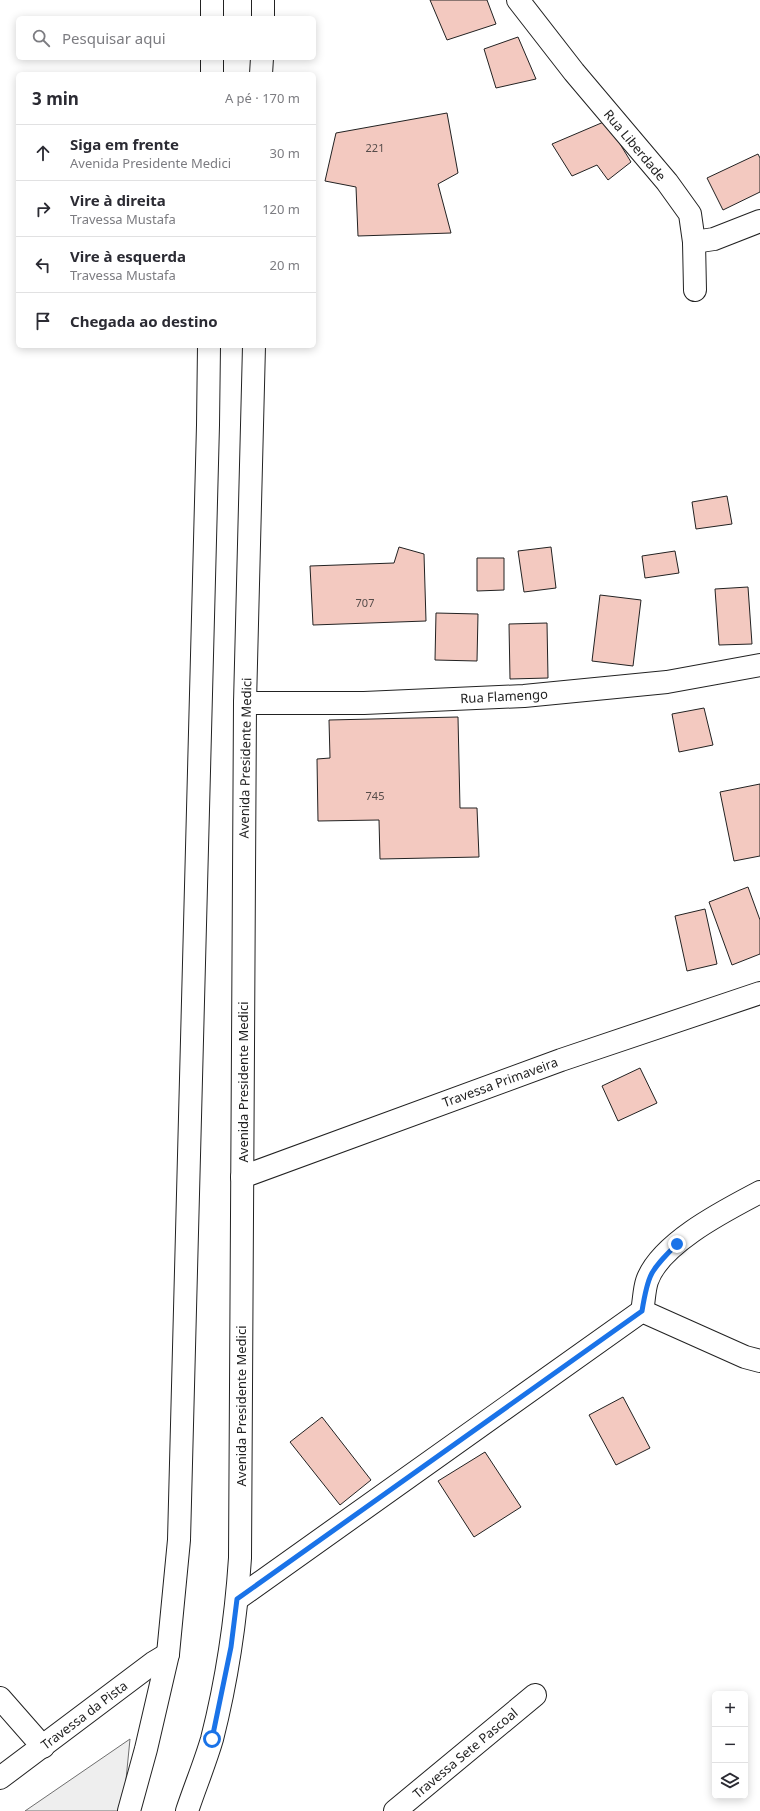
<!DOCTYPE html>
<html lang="pt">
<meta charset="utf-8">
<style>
:root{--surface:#fff;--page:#f7f7f7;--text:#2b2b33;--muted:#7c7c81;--line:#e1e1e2}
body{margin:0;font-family:"Noto Sans",sans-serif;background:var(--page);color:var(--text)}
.controls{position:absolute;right:12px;bottom:12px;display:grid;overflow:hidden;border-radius:6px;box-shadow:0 2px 10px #0003}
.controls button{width:36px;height:36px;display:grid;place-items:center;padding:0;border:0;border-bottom:1px solid var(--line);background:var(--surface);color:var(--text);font:20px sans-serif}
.stop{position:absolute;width:12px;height:12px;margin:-9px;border:3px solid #1a73e8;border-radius:50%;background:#fff}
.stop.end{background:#1a73e8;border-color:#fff;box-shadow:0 1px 4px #0008}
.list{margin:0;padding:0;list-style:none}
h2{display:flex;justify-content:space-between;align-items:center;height:52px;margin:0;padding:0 16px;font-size:17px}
h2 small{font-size:13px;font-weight:400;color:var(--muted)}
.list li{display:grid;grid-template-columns:26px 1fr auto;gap:12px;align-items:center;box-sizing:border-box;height:56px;padding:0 16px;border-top:1px solid var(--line)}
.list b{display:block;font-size:15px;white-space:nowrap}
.list p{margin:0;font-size:13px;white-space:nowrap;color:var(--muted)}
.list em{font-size:13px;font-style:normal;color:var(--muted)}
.icon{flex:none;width:22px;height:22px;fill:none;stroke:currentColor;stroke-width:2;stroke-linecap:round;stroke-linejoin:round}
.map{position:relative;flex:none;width:760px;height:1811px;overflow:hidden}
.search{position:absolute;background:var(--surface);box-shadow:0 2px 10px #0003;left:16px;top:16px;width:300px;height:44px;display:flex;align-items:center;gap:10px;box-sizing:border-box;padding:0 14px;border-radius:6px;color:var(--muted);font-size:15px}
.panel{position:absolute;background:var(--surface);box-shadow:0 2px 10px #0003;left:16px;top:72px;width:300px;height:276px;border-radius:6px}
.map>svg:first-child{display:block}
.green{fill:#eee;stroke:#6f6f6f}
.building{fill:#f3c9c0;stroke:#222}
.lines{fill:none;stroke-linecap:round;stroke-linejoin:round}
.street-casing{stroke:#222;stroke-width:24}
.primary-casing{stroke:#222;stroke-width:24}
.street{stroke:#fff;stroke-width:22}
.primary{stroke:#fff;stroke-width:22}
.route{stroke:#1a73e8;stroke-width:5}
.labels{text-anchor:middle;stroke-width:3;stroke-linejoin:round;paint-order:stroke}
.number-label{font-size:11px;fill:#564c4a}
.street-label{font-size:13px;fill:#222;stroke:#fff}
</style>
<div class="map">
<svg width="760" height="1811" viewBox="0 0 760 1811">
<rect width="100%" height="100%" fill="#fff"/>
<path class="green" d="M130,1739l-5,51 -7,21h-93z"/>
<g class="building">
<path d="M430,0h57l9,24 -49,16z"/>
<path d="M518,37l18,42 -40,9 -12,-39z"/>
<path d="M447,113l11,60 -20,11 13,49 -93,3 -2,-49 -31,-6 11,-48z"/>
<path d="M606,121l25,41 -23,18 -11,-15 -25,11 -20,-32z"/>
<path d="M758,154l2,4v34l-37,18 -16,-32z"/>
<path d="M727,496l5,28 -36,5 -4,-27z"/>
<path d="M399,547l25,7 2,67 -113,4 -3,-59 84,-3z"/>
<path d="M551,547l5,41 -32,4 -6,-41z"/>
<path d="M675,551l4,22 -34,5 -3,-22z"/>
<path d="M477,558h27v32l-27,1z"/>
<path d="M748,587l4,57 -33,1 -4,-56z"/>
<path d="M600,595l41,5 -8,66 -41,-5z"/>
<path d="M436,613l42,1 -1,47 -42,-1z"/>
<path d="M547,623l1,55 -38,1 -1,-55z"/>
<path d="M704,708l9,37 -34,7 -7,-38z"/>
<path d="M458,717l2,91h17l2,49 -99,2 -1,-39 -61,1 -1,-62 13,-1 -1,-38z"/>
<path d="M760,784v72l-26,5 -14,-69z"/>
<path d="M748,887l12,33v34l-28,11 -23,-63z"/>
<path d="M705,909l12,55 -30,7 -12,-55z"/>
<path d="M640,1068l17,35 -39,18 -16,-35z"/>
<path d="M623,1397l27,51 -34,17 -27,-50z"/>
<path d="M322,1417l49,63 -31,25 -50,-63z"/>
<path d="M485,1452l36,55 -47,30 -36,-56z"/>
</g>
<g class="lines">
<defs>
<g id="street">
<path d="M518,0l56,72 93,110 23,32 4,28 1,48"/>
<path d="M694,242l20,-3 46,-18"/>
<path d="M245,703h119l160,-7 143,-14 93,-17"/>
<path d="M242,1177l319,-117 199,-67"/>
<path d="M642,1311c2,-9 2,-21 5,-30 13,-38 79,-71 113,-89"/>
<path d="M237,1599l405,-288 103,46 15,4"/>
<path d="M0,1698l43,49"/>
<path d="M0,1778l153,-115 15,-9"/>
<path d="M395,1811l140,-116"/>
</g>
<g id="primary">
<path d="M212,18v-18"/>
<path d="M263,18v-18"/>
<path d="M212,74v-16"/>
<path d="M261,74l1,-16"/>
<path d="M129,1811l17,-62 22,-95 11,-114 29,-1115 1,-79"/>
<path d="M187,1811c8,-24 18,-48 25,-72 15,-59 24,-120 28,-181l5,-855 9,-357"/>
</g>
</defs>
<use href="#street" class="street-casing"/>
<use href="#primary" class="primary-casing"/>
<use href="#street" class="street"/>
<use href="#primary" class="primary"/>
</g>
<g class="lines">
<path class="route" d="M212,1739l19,-92 6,-48 405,-288c6,-37 8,-40 35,-67"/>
</g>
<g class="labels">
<g class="number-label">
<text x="375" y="152">221</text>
<text x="365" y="607">707</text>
<text x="375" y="800">745</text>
</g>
<g class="street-label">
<text transform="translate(635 145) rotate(50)" y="5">Rua Liberdade</text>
<text transform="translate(504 696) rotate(-3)" y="5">Rua Flamengo</text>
<text transform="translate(245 758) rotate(-89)" y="5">Avenida Presidente Medici</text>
<text transform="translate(243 1082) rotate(-90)" y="5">Avenida Presidente Medici</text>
<text transform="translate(500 1082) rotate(-20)" y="5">Travessa Primaveira</text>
<text transform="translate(241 1406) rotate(-90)" y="5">Avenida Presidente Medici</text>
<text transform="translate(84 1715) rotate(-37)" y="5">Travessa da Pista</text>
<text transform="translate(465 1753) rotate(-40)" y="5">Travessa Sete Pascoal</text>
</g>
</g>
</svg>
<div class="controls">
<button>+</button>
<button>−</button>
<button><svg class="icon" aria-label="layers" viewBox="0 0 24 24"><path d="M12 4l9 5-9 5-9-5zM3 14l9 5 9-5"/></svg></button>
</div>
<div class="stop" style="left:212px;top:1739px"></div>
<div class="stop end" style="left:677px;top:1244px"></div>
<div class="search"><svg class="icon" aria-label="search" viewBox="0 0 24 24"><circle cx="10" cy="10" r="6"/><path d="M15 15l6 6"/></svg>Pesquisar aqui</div>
<section class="panel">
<h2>3 min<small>A pé · 170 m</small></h2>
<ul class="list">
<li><svg class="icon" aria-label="ahead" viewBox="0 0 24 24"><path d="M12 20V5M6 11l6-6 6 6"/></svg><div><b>Siga em frente</b><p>Avenida Presidente Medici</p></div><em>30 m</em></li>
<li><svg class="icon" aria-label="right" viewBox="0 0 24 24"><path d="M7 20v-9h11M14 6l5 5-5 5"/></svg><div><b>Vire à direita</b><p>Travessa Mustafa</p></div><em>120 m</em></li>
<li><svg class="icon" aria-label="left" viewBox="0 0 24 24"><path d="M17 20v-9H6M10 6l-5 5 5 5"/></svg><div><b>Vire à esquerda</b><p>Travessa Mustafa</p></div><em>20 m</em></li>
<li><svg class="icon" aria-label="arrive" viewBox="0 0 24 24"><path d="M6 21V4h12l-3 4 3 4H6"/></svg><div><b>Chegada ao destino</b></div></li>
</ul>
</section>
</div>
